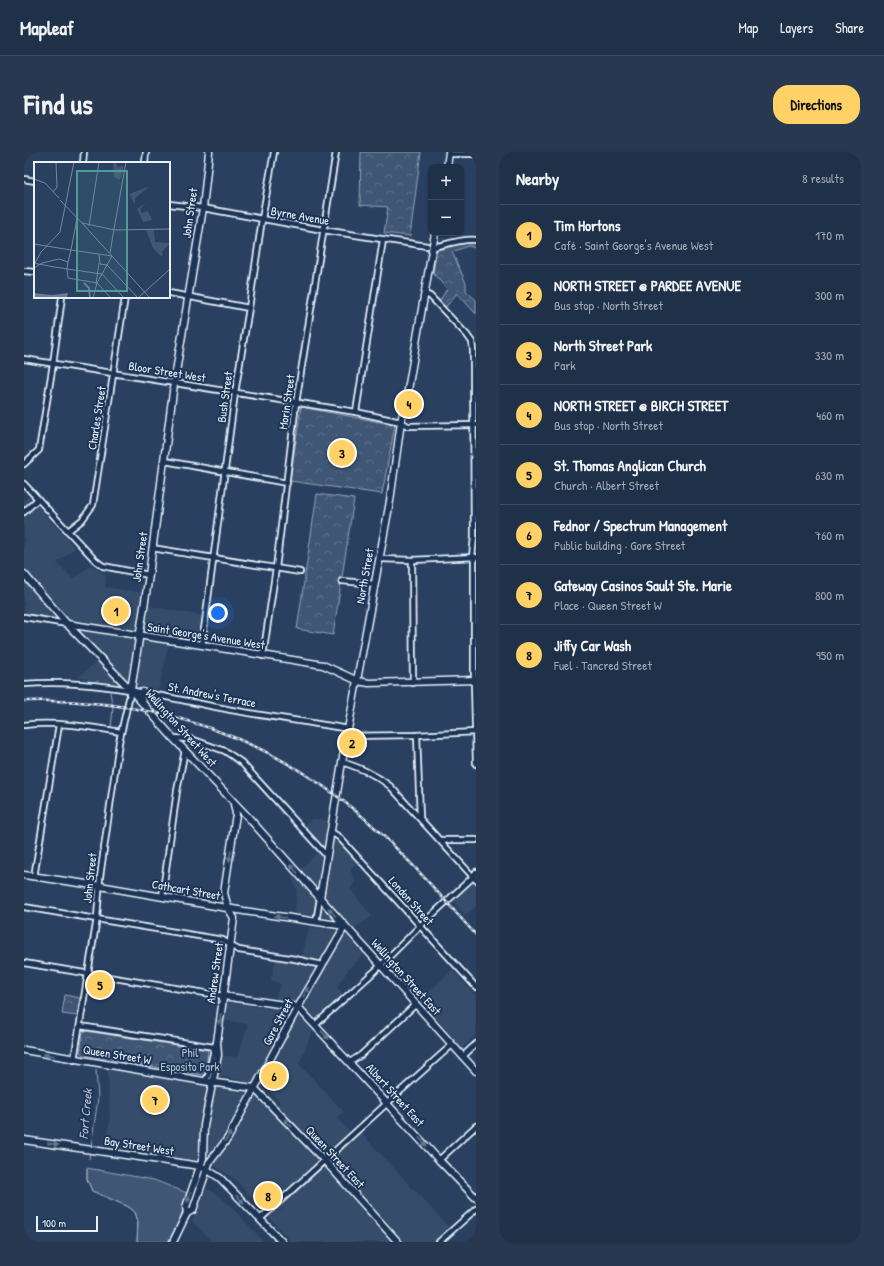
<!DOCTYPE html>
<meta charset="utf-8">
<style>
:root{--surface:#1f3049;--page:#273850;--text:#f1f3f6;--muted:#a1a9b4;--line:#3c4b61;--accent:#ffd166}
body{margin:0;font-family:"Patrick Hand",sans-serif;background:var(--page);color:var(--text)}
.controls{position:absolute;right:12px;top:12px;display:grid;overflow:hidden;border-radius:8px;box-shadow:0 1px 3px #0004}
.controls button{width:36px;height:36px;display:grid;place-items:center;padding:0;border:0;border-bottom:1px solid var(--line);background:var(--surface);color:var(--text);font:20px sans-serif}
.scale{position:absolute;left:12px;bottom:10px;width:62px;box-sizing:border-box;padding-left:4px;border:2px solid #e8f1f8;border-top:0;font-size:11px;line-height:14px;white-space:nowrap;color:#e8f1f8;-webkit-text-stroke:3px #1d3557;paint-order:stroke}
.you{position:absolute;left:194px;top:461px;width:14px;height:14px;margin:-10px;border:3px solid #fff;border-radius:50%;background:#1a73e8;box-shadow:0 0 0 6px #1a73e833}
.badge{display:grid;place-items:center;width:26px;height:26px;border-radius:50%;background:var(--accent);color:#111;font-size:13px;font-weight:700}
.pin{position:absolute;translate:-50% -50%;border:2px solid #fff;box-shadow:0 1px 4px #0006}
.list{margin:0;padding:0;list-style:none}
h2{display:flex;justify-content:space-between;align-items:center;height:52px;margin:0;padding:0 16px;font-size:17px}
h2 small{font-size:13px;font-weight:400;color:var(--muted)}
.list li{display:grid;grid-template-columns:26px 1fr auto;gap:12px;align-items:center;box-sizing:border-box;height:60px;padding:0 16px;border-top:1px solid var(--line)}
.list b{display:block;font-size:15px;white-space:nowrap}
.list p{margin:0;font-size:13px;white-space:nowrap;color:var(--muted)}
.list em{font-size:13px;font-style:normal;color:var(--muted)}
.map{position:relative;flex:none;width:452px;height:1090px;overflow:hidden;border-radius:16px}
header{display:flex;align-items:center;gap:24px;box-sizing:border-box;height:56px;padding:0 20px;background:var(--surface);border-bottom:1px solid var(--line)}
header strong{font-size:19px}
nav{display:flex;gap:22px;margin-inline-start:auto;font-size:14px}
.intro{display:flex;align-items:center;justify-content:space-between;box-sizing:border-box;height:96px;padding:0 24px}
h1{margin:0;font-size:28px}
.button{padding:10px 18px;border-radius:16px;background:var(--accent);color:#111;font-size:14px;font-weight:700}
main{display:flex;gap:24px;padding:0 24px}
aside{flex:1;background:var(--surface);border-radius:16px;box-shadow:0 1px 3px #0004}
.map>svg:first-child{display:block}
.built{fill:#364d6b}
.grass{fill:#415774;stroke:#94a4b6}
.forest{fill:url(#forest-crowns);stroke:#94a4b6}
.lines{fill:none;stroke-linecap:round;stroke-linejoin:round}
.stream{stroke:#9dabbd;stroke-width:1}
.street-casing{stroke:#e8f1f8;stroke-width:8}
.secondary-casing{stroke:#e8f1f8;stroke-width:9}
.street{stroke:#1d3557;stroke-width:4.5}
.secondary{stroke:#1d3557;stroke-width:6}
.rail-casing{stroke:#e8f1f8;stroke-width:2.5}
.rail{stroke:#1d3557;stroke-width:1;stroke-dasharray:3;stroke-linecap:butt}
.oneway{fill:#64778f}
.labels{text-anchor:middle;stroke-width:4;stroke-linejoin:round;paint-order:stroke}
.street-label{font-size:12px;fill:#e8f1f8;stroke:#1d3557}
.park-label{font-size:12px;fill:#b6c3d0;stroke:#1d3557}
.water-label{font-size:13px;font-style:italic;fill:#b6c2d0;stroke:#1d3557}
.inset-river{fill:none;stroke:#6b7c95;stroke-width:2}
.inset-road{fill:none;stroke:#75879d;stroke-width:1}
.view{fill:#509b97;fill-opacity:0.15;stroke:#509b97;stroke-width:2}
.inset-edge{fill:none;stroke:#e8f1f8;stroke-width:2}
</style>
<header>
<strong>Mapleaf</strong>
<nav><a>Map</a><a>Layers</a><a>Share</a></nav>
</header>
<div class="intro"><h1>Find us</h1><a class="button">Directions</a></div>
<main>
<div class="map">
<svg width="452" height="1090" viewBox="0 0 452 1090">
<defs>
<pattern id="forest-crowns" width="20" height="18" patternUnits="userSpaceOnUse"><rect width="20" height="18" fill="#415774"/><path d="M2 6a3 3 0 1 1 6 0M12 15a3 3 0 1 1 6 0" fill="none" stroke="#5c7089"/></pattern>
</defs>
<rect width="100%" height="100%" fill="#294061"/>
<filter id="ink" filterUnits="userSpaceOnUse"><feTurbulence type="fractalNoise" baseFrequency=".025" numOctaves="2"/><feDisplacementMap in="SourceGraphic" scale="8" xChannelSelector="R" yChannelSelector="G"/><feConvolveMatrix kernelMatrix="1 2 1 2 8 2 1 2 1" color-interpolation-filters="sRGB"/></filter>
<g filter="url(#ink)">
<g class="built">
<path d="M5,344l46,52 -18,15 16,16 18,-14 15,11 -1,11 46,7 -2,12 60,11 -5,34 -36,-6 -9,44 -60,-7 -21,-5 19,-16 -38,-40 -35,-6v-114z"/>
<path d="M289,667l14,1 -1,13 12,9 18,21 -6,6 5,13 -5,7 22,27 -17,12 -14,-12 -12,2 -34,-5 2,-23 -5,-12 25,-25 -18,-23z"/>
<path d="M448,730l4,5v19l-11,9 -12,-15z"/>
<path d="M285,775l25,3 14,5 16,20 -15,13 -12,19 6,8 -20,20 -9,12 -15,37 45,48 -8,5 15,16 4,-5 7,6 93,100 -8,8h-156l-56,-63 -22,-14 31,-45 -6,-6 -15,29 -6,6 -21,13 -93,-16 7,-23 -2,-54 144,24 19,18 9,-9 -16,-16 -47,-11v-20l21,2 10,-33 -26,-4 5,-18 44,7 10,-25 -10,-4 6,-25 25,3z"/>
<path d="M428,818l24,26v39l-14,13 -42,-48z"/>
<path d="M183,1037l12,7 9,7 36,39h-52l-20,-21z"/>
</g>
<path class="grass" d="M63,1016l67,12 33,13 -7,27 -12,22h-31l1,-20 -3,-10 -8,-6 -35,-15 -5,-12z"/>
<g class="forest">
<path d="M337,0h60l-11,84 -26,-3 4,-26 -28,-2z"/>
<path d="M434,89l18,1v6l-8,-2 -16,6 14,31v8l10,9v14l-19,-21 -11,14 -7,-5 8,-13 -14,-16 4,-24z"/>
<path d="M277,255l94,18 -13,69 -92,-13z"/>
<path d="M293,342l37,5 -21,136 -36,-6z"/>
<path d="M41,843l15,3 -3,18 -15,-2z"/>
<path d="M61,879l123,19 -2,23 -3,2 -120,-20 -3,-3 3,-19z"/>
</g>
<g class="lines">
<g class="stream">
<path d="M86,540l3,16 -2,20"/>
<path d="M67,995l7,-49 -2,-28"/>
<path d="M65,1007l1,-7"/>
<path d="M63,1016v11l5,12 37,16 6,5 3,10 -1,20"/>
</g>
<defs>
<g id="street">
<path d="M425,2h27"/>
<path d="M59,11l1,-11"/>
<path d="M121,11l1,-11"/>
<path d="M0,27l11,2"/>
<path d="M145,52l34,4 120,22 104,16"/>
<path d="M409,95c14,-2 28,-9 43,-7"/>
<path d="M0,119l11,1"/>
<path d="M145,141l80,15"/>
<path d="M401,142l5,2 37,39 5,7 1,9 1,186 -2,20 2,3v121l2,83"/>
<path d="M0,207l332,53 45,10 7,4 68,-1"/>
<path d="M332,260l27,-172"/>
<path d="M141,309l122,22"/>
<path d="M0,312l15,-14 14,-86 9,-67"/>
<path d="M0,332l71,76 8,6 46,9"/>
<path d="M0,360l14,-13"/>
<path d="M44,379l14,-11 11,-15 32,-208"/>
<path d="M128,396l148,24"/>
<path d="M356,407l32,1 64,-3"/>
<path d="M388,408l1,123"/>
<path d="M318,429l33,3"/>
<path d="M0,465l43,7"/>
<path d="M178,493l33,-252 14,-85 13,-89 12,-67"/>
<path d="M239,504l13,-88 20,-165 40,-251"/>
<path d="M0,532c70,-6 139,13 207,26 39,7 78,12 117,19"/>
<path d="M0,573c30,-4 67,2 97,7"/>
<path d="M393,583l3,83"/>
<path d="M323,584l70,-1 59,-3"/>
<path d="M149,586l18,1 34,12 16,11 85,93"/>
<path d="M318,610c18,6 33,12 48,24l86,94"/>
<path d="M307,680l8,5 137,150"/>
<path d="M417,688h35"/>
<path d="M10,725l25,-152"/>
<path d="M138,745l15,-106 8,-41"/>
<path d="M0,755l199,33 12,8 4,2 56,9 27,6"/>
<path d="M292,770l4,-24"/>
<path d="M0,811l199,33"/>
<path d="M291,873l60,-54 45,-45 53,-49 3,-5"/>
<path d="M56,874l134,21"/>
<path d="M439,904l13,-12"/>
<path d="M50,908l23,-142 3,-41 19,-135 12,-52"/>
<path d="M326,910l11,-7 55,-51"/>
<path d="M181,929l3,-5 7,-31"/>
<path d="M415,1008l37,-34"/>
<path d="M236,1067c64,-57 127,-117 192,-174"/>
<path d="M415,1090l37,-33"/>
</g>
<g id="secondary">
<path d="M423,15l2,-15"/>
<path d="M0,422l43,50 64,66 42,48 75,79 72,81 156,173"/>
<path d="M43,472l135,21 121,20 35,16 11,2 107,-3"/>
<path d="M107,538l18,-115 25,-191 29,-176 6,-56"/>
<path d="M118,550l-1,-6 2,-4"/>
<path d="M0,723l76,11 144,25 101,15"/>
<path d="M296,746l22,-136 48,-261 11,-79 7,-32 27,-157"/>
<path d="M199,844l75,11 141,153 37,38"/>
<path d="M0,898l185,32 45,6"/>
<path d="M230,936l71,73 73,81"/>
<path d="M0,988l176,26 6,3 14,9 62,64"/>
<path d="M163,1061l-1,-6 17,-49 1,-33 14,-70 -1,-13 17,-124 -6,-10 -4,-15 12,-79 -2,-10"/>
<path d="M149,1090l14,-29 6,-3 16,-47 19,-25 70,-131 47,-81"/>
</g>
</defs>
<use href="#street" class="street-casing"/>
<use href="#secondary" class="secondary-casing"/>
<use href="#street" class="street"/>
<use href="#secondary" class="secondary"/>
<defs>
<path id="rail" d="M0,549c127,-4 242,33 339,116 41,36 77,78 113,118"/>
</defs>
<use href="#rail" class="rail-casing"/>
<use href="#rail" class="rail"/>
</g>
<defs><path id="oneway-solid" d="M-6-.8H1V-3.2L6.5 0L1 3.2V.8H-6Z"/></defs>
<g class="oneway">
<use href="#oneway-solid" transform="translate(206 704) rotate(99)"/>
<use href="#oneway-solid" transform="translate(270 717) rotate(-131)"/>
<use href="#oneway-solid" transform="translate(308 760) rotate(-132)"/>
<use href="#oneway-solid" transform="translate(256 765) rotate(-171)"/>
<use href="#oneway-solid" transform="translate(282 840) rotate(-61)"/>
<use href="#oneway-solid" transform="translate(196 867) rotate(98)"/>
<use href="#oneway-solid" transform="translate(301 883) rotate(47)"/>
<use href="#oneway-solid" transform="translate(25 903) rotate(-170)"/>
<use href="#oneway-solid" transform="translate(264 971) rotate(-134)"/>
<use href="#oneway-solid" transform="translate(204 985) rotate(-59)"/>
<use href="#oneway-solid" transform="translate(399 990) rotate(48)"/>
<use href="#oneway-solid" transform="translate(29 992) rotate(8)"/>
<use href="#oneway-solid" transform="translate(165 1045) rotate(108)"/>
<use href="#oneway-solid" transform="translate(216 1047) rotate(46)"/>
</g>
</g>
<g class="labels">
<g class="street-label">
<text transform="translate(166 61) rotate(-82)" y="4">John Street</text>
<text transform="translate(276 64) rotate(10)" y="4">Byrne Avenue</text>
<text transform="translate(143 220) rotate(9)" y="4">Bloor Street West</text>
<text transform="translate(201 245) rotate(-82)" y="4">Bush Street</text>
<text transform="translate(263 250) rotate(-82)" y="4">Morin Street</text>
<text transform="translate(73 266) rotate(-81)" y="4">Charles Street</text>
<text transform="translate(116 405) rotate(-82)" y="4">John Street</text>
<text transform="translate(341 424) rotate(-80)" y="4">North Street</text>
<text transform="translate(182 484) rotate(9)" y="4">Saint George's Avenue West</text>
<text transform="translate(188 543) rotate(11)" y="4">St. Andrew's Terrace</text>
<text transform="translate(157 576) rotate(48)" y="4">Wellington Street West</text>
<text transform="translate(66 726) rotate(-84)" y="4">John Street</text>
<text transform="translate(162 738) rotate(10)" y="4">Cathcart Street</text>
<text transform="translate(387 749) rotate(48)" y="4">London Street</text>
<text transform="translate(191 821) rotate(-82)" y="4">Andrew Street</text>
<text transform="translate(382 825) rotate(48)" y="4">Wellington Street East</text>
<text transform="translate(254 870) rotate(-62)" y="4">Gore Street</text>
<text transform="translate(93 903) rotate(9)" y="4">Queen Street W</text>
<text transform="translate(371 943) rotate(48)" y="4">Albert Street East</text>
<text transform="translate(115 994) rotate(9)" y="4">Bay Street West</text>
<text transform="translate(311 1005) rotate(47)" y="4">Queen Street East</text>
</g>
<g class="park-label">
<text x="166" y="905">Phil<tspan x="166" dy="14">Esposito Park</tspan></text>
</g>
<g class="water-label">
<text transform="translate(61 962) rotate(-85)" y="5">Fort Creek</text>
</g>
</g>
<g transform="translate(10 10)">
<rect width="136" height="136" fill="#294061"/>
<path d="M79,0h3l1,5 7,-1 -4,14 -6,-3zM116,24l-15,12v6l-6,-10zM112,41l-6,6 2,4 6,-2 4,9 -9,2 -6,-13zM112,68h8l1,12 15,1 -8,9 1,3 -2,1 -8,-8z" fill="#415774"/>
<path d="M0,131l18,2 16,-2 -1,5h-33z" fill="#6b7c95"/>
<path class="inset-river" d="M50,121l5,5 1,10"/>
<path class="inset-road" d="M0,17l11,4 14,15M19,30l4,-5 -1,-25M26,38l22,23 33,7 55,-1M48,61l30,33 -15,27 -4,15M55,64l10,-64M80,67l12,-67M0,82l37,6 6,-32M76,91l4,-24M65,92l1,10 7,1 31,33M34,100l3,-12 41,6 38,42M0,106l5,-3 1,-1h1l1,-1 17,-4 9,3 -1,7 -5,-1 -8,-1 -10,-2 -6,-1 -3,-1 6,-11 19,-20 14,-70M62,122l3,-21M77,136l-14,-15 -29,-5 -1,-9 35,5 22,24M104,136l32,-29"/>
<path class="view" d="M43,9h50v120h-50z"/>
<rect width="136" height="136" class="inset-edge"/>
</g>
</svg>
<div class="controls">
<button>+</button>
<button>−</button>
</div>
<div class="scale">100 m</div>
<div class="you"></div>
<div class="pin badge" style="left:92px;top:459px">1</div>
<div class="pin badge" style="left:328px;top:591px">2</div>
<div class="pin badge" style="left:318px;top:301px">3</div>
<div class="pin badge" style="left:385px;top:252px">4</div>
<div class="pin badge" style="left:76px;top:833px">5</div>
<div class="pin badge" style="left:250px;top:924px">6</div>
<div class="pin badge" style="left:131px;top:948px">7</div>
<div class="pin badge" style="left:244px;top:1044px">8</div>
</div>
<aside>
<h2>Nearby<small>8 results</small></h2>
<ul class="list">
<li><span class="badge">1</span><div><b>Tim Hortons</b><p>Café · Saint George's Avenue West</p></div><em>170 m</em></li>
<li><span class="badge">2</span><div><b>NORTH STREET @ PARDEE AVENUE</b><p>Bus stop · North Street</p></div><em>300 m</em></li>
<li><span class="badge">3</span><div><b>North Street Park</b><p>Park</p></div><em>330 m</em></li>
<li><span class="badge">4</span><div><b>NORTH STREET @ BIRCH STREET</b><p>Bus stop · North Street</p></div><em>460 m</em></li>
<li><span class="badge">5</span><div><b>St. Thomas Anglican Church</b><p>Church · Albert Street</p></div><em>630 m</em></li>
<li><span class="badge">6</span><div><b>Fednor / Spectrum Management</b><p>Public building · Gore Street</p></div><em>760 m</em></li>
<li><span class="badge">7</span><div><b>Gateway Casinos Sault Ste. Marie</b><p>Place · Queen Street W</p></div><em>800 m</em></li>
<li><span class="badge">8</span><div><b>Jiffy Car Wash</b><p>Fuel · Tancred Street</p></div><em>950 m</em></li>
</ul>
</aside>
</main>
